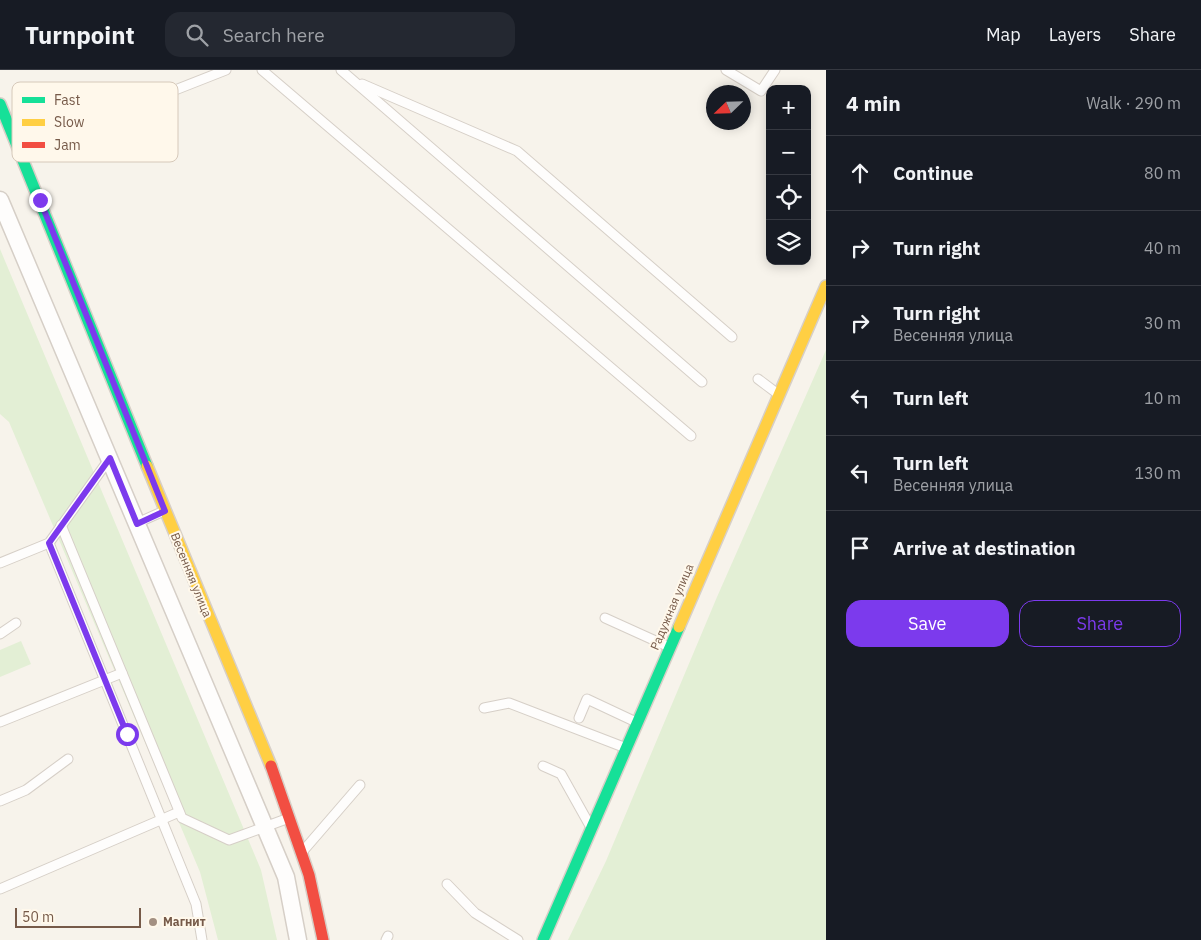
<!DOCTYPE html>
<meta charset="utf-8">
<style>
:root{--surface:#171b24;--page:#242831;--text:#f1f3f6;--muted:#9ea1a6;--line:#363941;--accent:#7c3aed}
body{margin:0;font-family:"IBM Plex Sans",sans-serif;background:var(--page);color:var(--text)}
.controls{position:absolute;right:15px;top:15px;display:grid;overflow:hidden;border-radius:10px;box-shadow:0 2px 12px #0003}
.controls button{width:45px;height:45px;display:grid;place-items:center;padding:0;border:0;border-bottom:1px solid var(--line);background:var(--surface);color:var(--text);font:25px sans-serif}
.compass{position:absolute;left:706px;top:15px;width:45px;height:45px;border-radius:50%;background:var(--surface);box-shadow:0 2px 12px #0003;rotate:247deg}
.scale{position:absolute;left:15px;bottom:12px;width:126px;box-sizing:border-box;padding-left:5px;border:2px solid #765a49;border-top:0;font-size:14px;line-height:18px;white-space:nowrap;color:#765a49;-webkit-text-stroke:4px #fff8eb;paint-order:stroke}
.stop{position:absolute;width:15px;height:15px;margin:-11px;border:4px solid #7c3aed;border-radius:50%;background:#fff}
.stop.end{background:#7c3aed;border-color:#fff;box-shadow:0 1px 5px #0008}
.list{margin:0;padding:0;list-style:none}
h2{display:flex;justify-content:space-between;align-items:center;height:65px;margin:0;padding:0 20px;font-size:21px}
h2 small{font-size:16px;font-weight:400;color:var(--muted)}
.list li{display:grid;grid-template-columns:32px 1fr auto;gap:15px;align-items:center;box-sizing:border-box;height:75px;padding:0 20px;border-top:1px solid var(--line)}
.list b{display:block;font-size:19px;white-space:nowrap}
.list p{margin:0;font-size:16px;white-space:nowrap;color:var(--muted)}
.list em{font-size:16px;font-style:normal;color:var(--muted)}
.actions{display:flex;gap:10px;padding:15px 20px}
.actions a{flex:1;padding:11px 0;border:1px solid var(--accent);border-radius:15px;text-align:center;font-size:18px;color:var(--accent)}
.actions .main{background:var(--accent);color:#fff}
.icon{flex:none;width:28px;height:28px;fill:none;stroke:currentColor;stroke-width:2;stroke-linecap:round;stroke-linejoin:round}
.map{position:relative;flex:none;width:826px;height:870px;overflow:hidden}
header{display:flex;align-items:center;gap:30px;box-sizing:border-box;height:70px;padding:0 25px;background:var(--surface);border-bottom:1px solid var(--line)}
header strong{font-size:24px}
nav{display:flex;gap:28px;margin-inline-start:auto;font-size:18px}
.search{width:350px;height:45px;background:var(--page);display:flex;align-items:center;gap:12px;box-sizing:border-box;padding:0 18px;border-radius:15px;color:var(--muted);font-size:19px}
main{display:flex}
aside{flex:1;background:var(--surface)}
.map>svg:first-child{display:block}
.green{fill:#e3efd5}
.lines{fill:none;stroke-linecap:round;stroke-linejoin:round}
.lane-casing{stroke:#d6cfc7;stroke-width:11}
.street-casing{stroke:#d6cfc7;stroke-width:19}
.fast-casing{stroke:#d7cfc7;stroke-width:14}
.slow-casing{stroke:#d7cfc7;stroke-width:14}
.jam-casing{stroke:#d7cfc7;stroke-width:14}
.lane{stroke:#fefdfc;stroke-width:9}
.street{stroke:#fefdfc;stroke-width:16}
.fast{stroke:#16e098;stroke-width:11}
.slow{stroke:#ffcf43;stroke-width:11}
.jam{stroke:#f24e42;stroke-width:11}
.route{stroke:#7c3aed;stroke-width:6}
.poi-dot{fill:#a39082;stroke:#fff8eb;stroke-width:2}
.labels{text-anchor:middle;stroke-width:4;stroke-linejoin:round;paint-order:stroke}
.street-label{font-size:12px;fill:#765a49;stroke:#fff8eb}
.poi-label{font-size:12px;font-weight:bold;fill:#765a49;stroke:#fff8eb;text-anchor:start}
.key{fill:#fff8eb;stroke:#d6c9ba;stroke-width:1}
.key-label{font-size:14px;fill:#765a49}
</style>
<header>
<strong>Turnpoint</strong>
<div class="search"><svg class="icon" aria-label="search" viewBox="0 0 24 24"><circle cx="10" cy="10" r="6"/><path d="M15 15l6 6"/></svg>Search here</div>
<nav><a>Map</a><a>Layers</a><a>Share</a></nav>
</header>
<main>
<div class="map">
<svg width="826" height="870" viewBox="0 0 826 870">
<rect width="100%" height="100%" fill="#f7f3eb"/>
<g class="green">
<path d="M0,179l261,621 16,70h-59l-18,-68 -191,-450 -9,-8z"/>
<path d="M826,280v590h-258l38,-79 111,-264z"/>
<path d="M21,571l10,23 -31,13v-27z"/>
</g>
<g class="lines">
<defs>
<g id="lane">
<path d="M262,0l429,366"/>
<path d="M341,0l361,312"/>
<path d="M726,0l35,21 14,-21"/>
<path d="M362,14l155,67 215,186"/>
<path d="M20,81l206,-81"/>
<path d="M758,309l20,15"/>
<path d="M137,453l27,-12"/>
<path d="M61,455l121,293 47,22 60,-22"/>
<path d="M49,473l147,361 6,36"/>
<path d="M0,493l49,-20 61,-85"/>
<path d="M605,548l64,29"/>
<path d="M0,564l16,-11"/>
<path d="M484,638l25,-5 117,45"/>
<path d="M579,648l8,-19 49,23"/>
<path d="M0,652l122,-49"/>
<path d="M543,696l18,8 28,50"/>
<path d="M0,731l26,-11 42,-31"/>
<path d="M303,781l57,-66"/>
<path d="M447,814l28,29 43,27"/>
<path d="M0,819l179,-77"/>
<path d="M386,870l2,-4"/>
</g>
<path id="street" d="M0,130l286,677 12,63"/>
<g id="fast">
<path d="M0,34l147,362"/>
<path d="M543,870l136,-313"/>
</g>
<g id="slow">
<path d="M147,396l124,300"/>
<path d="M679,557l147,-341"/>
</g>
<path id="jam" d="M271,696l38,109 14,65"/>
</defs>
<use href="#lane" class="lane-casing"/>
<use href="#street" class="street-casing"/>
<use href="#fast" class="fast-casing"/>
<use href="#slow" class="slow-casing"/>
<use href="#jam" class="jam-casing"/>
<use href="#lane" class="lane"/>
<use href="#street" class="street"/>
<use href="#fast" class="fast"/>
<use href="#slow" class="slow"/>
<use href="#jam" class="jam"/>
</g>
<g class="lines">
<path class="route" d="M40,130l125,311 -28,13 -27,-66 -61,85 78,191"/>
</g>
<circle class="poi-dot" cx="153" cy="852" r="5"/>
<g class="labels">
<g class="street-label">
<text transform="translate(191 505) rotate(68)" y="4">Весенняя улица</text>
<text transform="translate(672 537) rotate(-67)" y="4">Радужная улица</text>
</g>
<g class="poi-label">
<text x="163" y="856">Магнит</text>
</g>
</g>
<rect x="12" y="12" width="166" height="80" rx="8" class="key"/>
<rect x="22" y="27" width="23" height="6" fill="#16e098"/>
<rect x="22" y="49" width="23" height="7" fill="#ffcf43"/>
<rect x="22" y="72" width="23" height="6" fill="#f24e42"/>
<g class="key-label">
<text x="54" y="35">Fast</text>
<text x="54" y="57">Slow</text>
<text x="54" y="80">Jam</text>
</g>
</svg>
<div class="controls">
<button>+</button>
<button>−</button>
<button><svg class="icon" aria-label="locate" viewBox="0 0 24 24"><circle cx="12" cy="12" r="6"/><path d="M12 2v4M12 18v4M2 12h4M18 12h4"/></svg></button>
<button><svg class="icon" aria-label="layers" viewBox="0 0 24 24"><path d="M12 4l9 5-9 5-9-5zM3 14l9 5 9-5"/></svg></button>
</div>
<svg class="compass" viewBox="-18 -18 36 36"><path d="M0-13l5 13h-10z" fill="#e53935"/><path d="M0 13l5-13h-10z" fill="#9ea1a6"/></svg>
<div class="scale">50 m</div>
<div class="stop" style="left:127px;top:664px"></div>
<div class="stop end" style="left:40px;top:130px"></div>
</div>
<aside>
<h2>4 min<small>Walk · 290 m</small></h2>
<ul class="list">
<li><svg class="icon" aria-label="ahead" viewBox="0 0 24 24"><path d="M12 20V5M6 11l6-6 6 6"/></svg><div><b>Continue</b></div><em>80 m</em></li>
<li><svg class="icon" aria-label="right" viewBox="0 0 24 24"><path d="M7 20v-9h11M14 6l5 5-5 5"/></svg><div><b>Turn right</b></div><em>40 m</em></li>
<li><svg class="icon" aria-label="right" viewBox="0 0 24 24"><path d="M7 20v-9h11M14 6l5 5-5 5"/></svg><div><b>Turn right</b><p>Весенняя улица</p></div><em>30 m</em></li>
<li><svg class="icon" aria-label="left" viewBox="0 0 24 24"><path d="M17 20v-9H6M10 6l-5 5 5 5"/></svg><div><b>Turn left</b></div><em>10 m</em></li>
<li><svg class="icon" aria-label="left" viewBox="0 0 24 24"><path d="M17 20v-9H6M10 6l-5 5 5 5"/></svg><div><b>Turn left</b><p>Весенняя улица</p></div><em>130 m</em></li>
<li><svg class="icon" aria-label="arrive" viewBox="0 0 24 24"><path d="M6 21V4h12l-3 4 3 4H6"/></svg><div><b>Arrive at destination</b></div></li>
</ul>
<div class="actions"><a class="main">Save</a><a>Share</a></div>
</aside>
</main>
